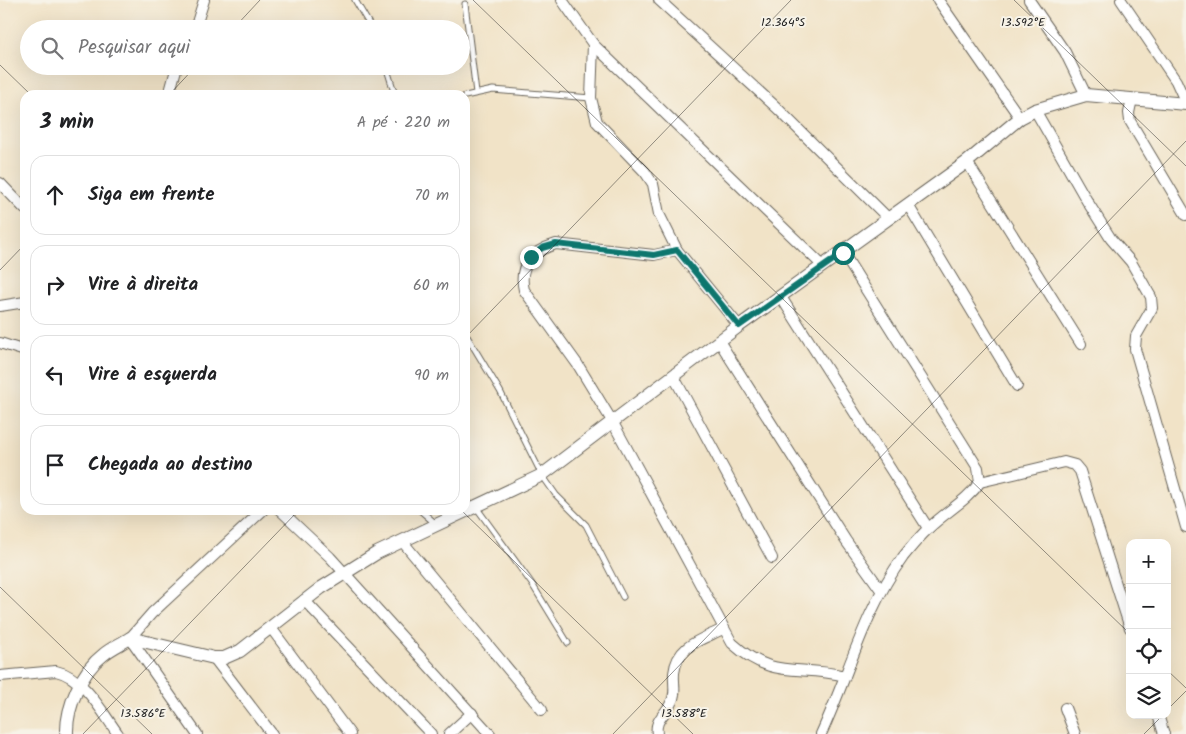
<!DOCTYPE html>
<html lang="pt">
<meta charset="utf-8">
<style>
:root{--surface:#fff;--page:#f2f2f2;--text:#202124;--muted:#757577;--line:#e0e0e0}
body{margin:0;font-family:Kalam,sans-serif;background:var(--page);color:var(--text)}
.controls{position:absolute;right:15px;bottom:15px;display:grid;overflow:hidden;border-radius:10px;box-shadow:0 5px 20px #0002}
.controls button{width:45px;height:45px;display:grid;place-items:center;padding:0;border:0;border-bottom:1px solid var(--line);background:var(--surface);color:var(--text);font:25px sans-serif}
.stop{position:absolute;width:15px;height:15px;margin:-11px;border:4px solid #0f766e;border-radius:50%;background:#fff}
.stop.end{background:#0f766e;border-color:#fff;box-shadow:0 1px 5px #0008}
.list{margin:0;padding:0;list-style:none}
h2{display:flex;justify-content:space-between;align-items:center;height:65px;margin:0;padding:0 20px;font-size:21px}
h2 small{font-size:16px;font-weight:400;color:var(--muted)}
.list li{display:grid;grid-template-columns:32px 1fr auto;gap:15px;align-items:center;box-sizing:border-box;height:80px;margin:0 10px 10px;padding:0 10px;border:1px solid var(--line);border-radius:15px}
.list b{display:block;font-size:19px;white-space:nowrap}
.list em{font-size:16px;font-style:normal;color:var(--muted)}
.icon{flex:none;width:28px;height:28px;fill:none;stroke:currentColor;stroke-width:2;stroke-linecap:round;stroke-linejoin:round}
.map{position:relative;flex:none;width:1186px;height:734px;overflow:hidden}
.search{position:absolute;background:var(--surface);box-shadow:0 5px 20px #0002;left:20px;top:20px;width:450px;height:55px;display:flex;align-items:center;gap:12px;box-sizing:border-box;padding:0 18px;border-radius:28px;color:var(--muted);font-size:19px}
.panel{position:absolute;background:var(--surface);box-shadow:0 5px 20px #0002;left:20px;top:90px;width:450px;height:425px;border-radius:15px}
.map>svg:first-child{display:block}
.lines{fill:none;stroke-linecap:round;stroke-linejoin:round}
.service-casing{stroke:#676258;stroke-width:7}
.minor-casing{stroke:#676258;stroke-width:12}
.tertiary-casing{stroke:#676258;stroke-width:14}
.service{stroke:#fff;stroke-width:5}
.minor{stroke:#fff;stroke-width:10}
.tertiary{stroke:#fff;stroke-width:12}
.route{stroke:#0f766e;stroke-width:6}
.ticks{fill:none;stroke:#1c1c1c;stroke-width:1;stroke-opacity:0.45}
.ticks-label{font-size:12px;text-anchor:middle;fill:#1c1c1c;stroke:#f7f3e8;stroke-width:4;stroke-linejoin:round;paint-order:stroke}
</style>
<div class="map">
<svg width="1186" height="734" viewBox="0 0 1186 734">
<rect width="100%" height="100%" fill="#f7f3e8"/>
<filter id="ink" filterUnits="userSpaceOnUse"><feTurbulence type="fractalNoise" baseFrequency=".02" numOctaves="2"/><feDisplacementMap in="SourceGraphic" scale="10" xChannelSelector="R" yChannelSelector="G"/><feConvolveMatrix kernelMatrix="1 2 1 2 8 2 1 2 1" color-interpolation-filters="sRGB"/></filter>
<filter id="wash" filterUnits="userSpaceOnUse"><feTurbulence type="fractalNoise" baseFrequency=".0096" numOctaves="4" result="noise"/><feDisplacementMap in="SourceGraphic" scale="20" xChannelSelector="R" yChannelSelector="G"/><feGaussianBlur stdDeviation="1.12" result="paint"/><feColorMatrix in="noise" values="0 0 0 0 0 0 0 0 0 0 0 0 0 0 0 0 0 1.4 0 .05"/><feComposite in="paint" operator="in"/></filter>
<g filter="url(#wash)">
<rect width="100%" height="100%" fill="#f1e3c7"/>
</g>
<g filter="url(#ink)">
<g class="lines">
<defs>
<g id="service">
<path d="M355,0l17,29"/>
<path d="M465,4l11,89"/>
<path d="M386,66l9,29"/>
<path d="M465,96l28,-6 98,8"/>
<path d="M465,333l35,58 42,84 14,20 30,30 37,72"/>
<path d="M476,507l56,77 36,59"/>
<path d="M420,510l16,14"/>
</g>
<g id="minor">
<path d="M562,0l31,44 230,222"/>
<path d="M659,0l117,107 112,111"/>
<path d="M938,0l82,118"/>
<path d="M1029,0l36,52 21,43"/>
<path d="M1121,0l55,81 10,22"/>
<path d="M195,29l9,-29"/>
<path d="M593,44l-2,54 6,24 48,50 8,12 6,30 18,36 62,76"/>
<path d="M169,95l8,-29"/>
<path d="M1132,99l-3,14 1,8 56,94"/>
<path d="M1035,110l52,91 24,38 20,23 20,35 1,11 -16,28 -1,13 51,178"/>
<path d="M967,162l114,182"/>
<path d="M0,183l25,26"/>
<path d="M908,205l109,181"/>
<path d="M677,250l-23,5 -98,-11c-24,7 -38,21 -32,46l54,75 34,56 120,222c42,38 65,21 113,33"/>
<path d="M843,253l135,215 2,14"/>
<path d="M781,297l147,231"/>
<path d="M0,306l25,-4"/>
<path d="M719,341l127,200 35,49"/>
<path d="M0,343l25,8"/>
<path d="M674,377l98,181"/>
<path d="M280,510l50,47 160,177"/>
<path d="M402,541l140,169"/>
<path d="M304,600l127,134"/>
<path d="M271,628l79,106"/>
<path d="M214,658l58,76"/>
<path d="M0,676l56,-5c28,6 46,41 62,63"/>
<path d="M1065,708l10,26"/>
<path d="M1158,715l6,19"/>
<path d="M197,734l-67,-96 22,-25 111,-103"/>
<path d="M449,734l23,-21"/>
<path d="M657,734c-3,-14 9,-20 14,-31 6,-10 2,-19 3,-30 3,-28 27,-33 49,-44"/>
<path d="M821,734c28,-60 43,-123 82,-177 8,-10 17,-21 26,-29 16,-16 38,-27 51,-46l84,-20 11,3 5,6 50,157"/>
</g>
<path id="tertiary" d="M67,734c-1,-27 15,-63 36,-79 8,-7 18,-11 27,-17l84,20h10l16,-7 81,-63 56,-35 165,-78 197,-149 228,-164 53,-44 15,-8 51,-15 100,9"/>
</defs>
<use href="#service" class="service-casing"/>
<use href="#minor" class="minor-casing"/>
<use href="#tertiary" class="tertiary-casing"/>
<use href="#service" class="service"/>
<use href="#minor" class="minor"/>
<use href="#tertiary" class="tertiary"/>
</g>
</g>
<g class="lines" filter="url(#ink)">
<path class="route" d="M531,257l11,-9 14,-4 98,11 23,-5 62,76 104,-73"/>
</g>
<path class="ticks" d="M473,0l657,634M1014,0l172,166M233,29l27,-29M0,65l31,30M169,95l27,-29M0,270l25,-26M465,338l326,-338M461,510l232,224M0,587l152,147M1167,670l19,18M1167,710l19,-19M83,734l216,-224M613,734l573,-593M1144,734l19,-19"/>
<g class="ticks-label">
<text x="1023" y="26">13.592°E</text>
<text x="783" y="26">12.364°S</text>
<text x="143" y="717">13.586°E</text>
<text x="684" y="717">13.588°E</text>
</g>
</svg>
<div class="controls">
<button>+</button>
<button>−</button>
<button><svg class="icon" aria-label="locate" viewBox="0 0 24 24"><circle cx="12" cy="12" r="6"/><path d="M12 2v4M12 18v4M2 12h4M18 12h4"/></svg></button>
<button><svg class="icon" aria-label="layers" viewBox="0 0 24 24"><path d="M12 4l9 5-9 5-9-5zM3 14l9 5 9-5"/></svg></button>
</div>
<div class="stop" style="left:843px;top:253px"></div>
<div class="stop end" style="left:531px;top:257px"></div>
<div class="search"><svg class="icon" aria-label="search" viewBox="0 0 24 24"><circle cx="10" cy="10" r="6"/><path d="M15 15l6 6"/></svg>Pesquisar aqui</div>
<section class="panel">
<h2>3 min<small>A pé · 220 m</small></h2>
<ul class="list">
<li><svg class="icon" aria-label="ahead" viewBox="0 0 24 24"><path d="M12 20V5M6 11l6-6 6 6"/></svg><div><b>Siga em frente</b></div><em>70 m</em></li>
<li><svg class="icon" aria-label="right" viewBox="0 0 24 24"><path d="M7 20v-9h11M14 6l5 5-5 5"/></svg><div><b>Vire à direita</b></div><em>60 m</em></li>
<li><svg class="icon" aria-label="left" viewBox="0 0 24 24"><path d="M17 20v-9H6M10 6l-5 5 5 5"/></svg><div><b>Vire à esquerda</b></div><em>90 m</em></li>
<li><svg class="icon" aria-label="arrive" viewBox="0 0 24 24"><path d="M6 21V4h12l-3 4 3 4H6"/></svg><div><b>Chegada ao destino</b></div></li>
</ul>
</section>
</div>
